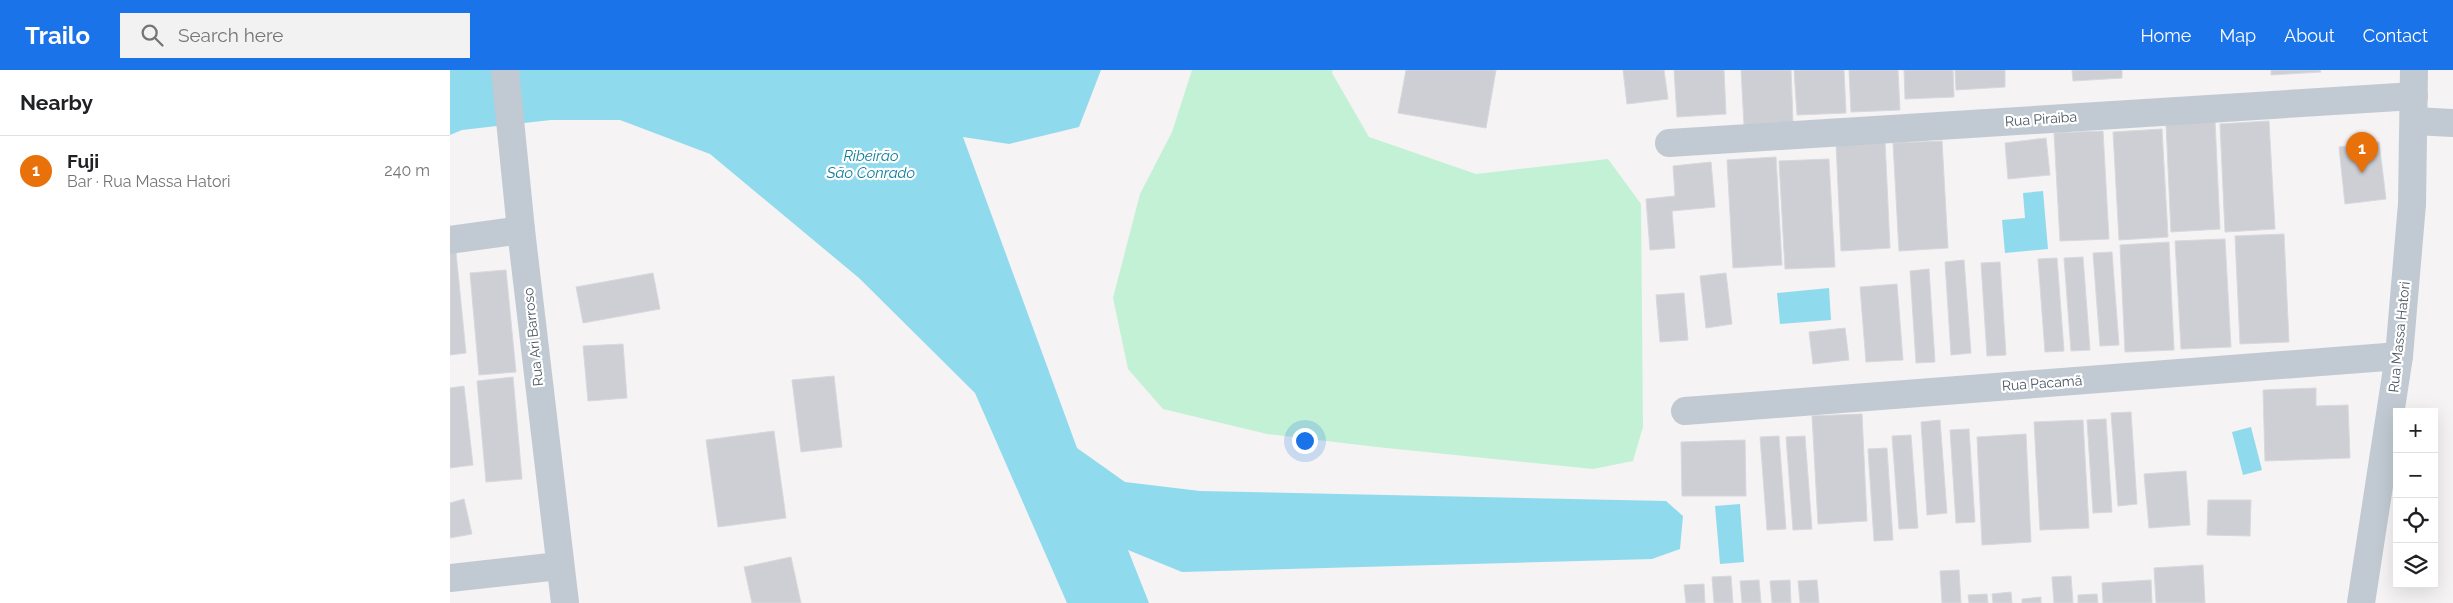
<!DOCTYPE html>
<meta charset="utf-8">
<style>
:root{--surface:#fff;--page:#f2f2f2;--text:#202124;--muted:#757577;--line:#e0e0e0;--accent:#1a73e8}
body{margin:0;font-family:Raleway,sans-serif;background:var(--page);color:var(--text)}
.controls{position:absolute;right:15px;bottom:15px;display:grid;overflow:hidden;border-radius:0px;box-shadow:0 5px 20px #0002}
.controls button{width:45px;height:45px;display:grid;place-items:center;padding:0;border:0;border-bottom:1px solid var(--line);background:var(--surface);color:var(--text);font:25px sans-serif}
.you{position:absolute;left:854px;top:370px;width:18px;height:18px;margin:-12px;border:4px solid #fff;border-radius:50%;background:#1a73e8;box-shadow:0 0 0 8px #1a73e833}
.badge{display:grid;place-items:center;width:32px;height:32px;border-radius:50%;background:var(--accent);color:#fff;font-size:16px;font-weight:700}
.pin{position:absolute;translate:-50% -41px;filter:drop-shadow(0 1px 2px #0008)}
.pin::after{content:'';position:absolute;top:26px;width:18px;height:15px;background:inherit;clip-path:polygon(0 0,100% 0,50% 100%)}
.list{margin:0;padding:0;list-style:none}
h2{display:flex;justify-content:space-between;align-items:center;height:65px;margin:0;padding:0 20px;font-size:21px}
h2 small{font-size:16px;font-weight:400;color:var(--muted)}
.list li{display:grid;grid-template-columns:32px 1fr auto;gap:15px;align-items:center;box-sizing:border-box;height:70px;padding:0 20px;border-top:1px solid var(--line)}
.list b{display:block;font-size:19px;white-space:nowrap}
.list p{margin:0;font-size:16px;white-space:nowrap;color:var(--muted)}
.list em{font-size:16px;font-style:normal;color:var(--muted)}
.icon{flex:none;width:28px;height:28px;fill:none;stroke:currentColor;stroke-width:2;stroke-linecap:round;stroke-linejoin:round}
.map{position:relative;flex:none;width:2003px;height:533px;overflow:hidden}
header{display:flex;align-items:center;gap:30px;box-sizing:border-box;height:70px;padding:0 25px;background:var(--accent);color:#fff}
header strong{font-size:24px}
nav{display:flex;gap:28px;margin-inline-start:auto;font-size:18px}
.search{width:350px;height:45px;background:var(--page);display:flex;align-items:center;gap:12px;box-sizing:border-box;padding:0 18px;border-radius:0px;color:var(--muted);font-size:19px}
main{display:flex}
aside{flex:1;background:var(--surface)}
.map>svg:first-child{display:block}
.green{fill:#c3f1d5}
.water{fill:#90daee}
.building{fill:#cdcfd5;stroke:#d7d9de}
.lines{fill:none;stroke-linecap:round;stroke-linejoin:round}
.minor{stroke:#c1cad2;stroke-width:28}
.labels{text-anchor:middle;stroke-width:4.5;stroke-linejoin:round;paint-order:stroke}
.street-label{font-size:14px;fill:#4a5661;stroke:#fff}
.water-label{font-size:15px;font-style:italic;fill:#0c7c9b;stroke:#fff}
</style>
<header>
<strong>Trailo</strong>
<div class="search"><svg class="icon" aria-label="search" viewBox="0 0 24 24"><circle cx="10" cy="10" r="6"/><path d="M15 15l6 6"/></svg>Search here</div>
<nav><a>Home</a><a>Map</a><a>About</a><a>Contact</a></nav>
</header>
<main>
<aside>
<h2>Nearby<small></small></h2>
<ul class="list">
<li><span class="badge" style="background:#e8710a">1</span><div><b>Fuji</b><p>Bar · Rua Massa Hatori</p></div><em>240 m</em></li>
</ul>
</aside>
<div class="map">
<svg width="2003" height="533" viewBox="0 0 2003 533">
<rect width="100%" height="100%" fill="#f5f3f3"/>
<path class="green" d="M742,0h141l-1,3 37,64 107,37 132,-15 33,45 2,223 -10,34 -40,8 -216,-22 -110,-13 -104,-25 -35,-40 -15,-71 27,-104 32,-62z"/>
<g class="water">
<path d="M0,0h651l-22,57 -70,17 -46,-7 114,311 48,34 75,9 466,10 17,15 -3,33 -28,10 -470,13 -54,-22 21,53h-82l-92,-210 -116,-115 -149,-124 -90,-34h-69l-89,10 -12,5z"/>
<path d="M1593,121l5,58 -43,4 -3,-33 23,-2 -2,-25z"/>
<path d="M1379,218l2,32 -51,4 -3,-31z"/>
<path d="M1801,357l11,43 -19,5 -11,-43z"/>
<path d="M1290,434l4,58 -24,2 -5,-58z"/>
</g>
<g class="building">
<path d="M956,0h90l-10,58 -88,-15z"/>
<path d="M1173,0h41l4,29 -41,5z"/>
<path d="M1224,0h50l2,44 -49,3z"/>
<path d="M1291,0h50l2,52 -49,3z"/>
<path d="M1344,0h50l2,43 -49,2z"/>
<path d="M1399,0h49l2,40 -49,2z"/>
<path d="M1454,0h49l1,27 -49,2z"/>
<path d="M1505,0h50v17l-49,3z"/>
<path d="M1622,0h50v8l-49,3z"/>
<path d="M1821,0h49l1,2 -50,3z"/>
<path d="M1765,51l5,108 -49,3 -5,-108z"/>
<path d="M1819,51l6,108 -50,3 -5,-108z"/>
<path d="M1712,59l6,108 -49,3 -6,-108z"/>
<path d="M1653,61l6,108 -49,2 -6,-108z"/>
<path d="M1596,68l4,37 -42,4 -3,-36z"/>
<path d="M1435,71l5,107 -49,3 -5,-108z"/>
<path d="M1492,71l6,107 -49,3 -6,-108z"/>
<path d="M1929,72l7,57 -41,5 -6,-57z"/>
<path d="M1326,87l6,108 -49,3 -6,-108z"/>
<path d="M1379,89l6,108 -50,2 -6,-108z"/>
<path d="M1261,92l4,45 -43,4 3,37 -25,2 -4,-51 29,-3 -2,-30z"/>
<path d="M1834,164l5,108 -49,2 -5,-108z"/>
<path d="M1775,169l6,108 -50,2 -6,-108z"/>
<path d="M1719,172l5,108 -49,2 -5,-107z"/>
<path d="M6,182l10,101 -16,2v-102z"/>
<path d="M1662,182l7,93 -19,1 -7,-93z"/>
<path d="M1633,187l7,93 -19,1 -7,-93z"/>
<path d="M1607,188l7,93 -19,1 -7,-93z"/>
<path d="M1514,190l7,93 -20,2 -6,-93z"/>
<path d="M1550,192l6,93 -19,1 -6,-93z"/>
<path d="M1479,199l6,93 -19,1 -6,-92z"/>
<path d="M56,200l10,102 -37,3 -9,-102z"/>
<path d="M203,203l7,36 -77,14 -7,-36z"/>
<path d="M1276,203l6,51 -26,4 -6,-52z"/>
<path d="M1447,214l6,76 -37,2 -6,-75z"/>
<path d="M1234,223l4,47 -28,2 -4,-47z"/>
<path d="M1395,258l4,32 -36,4 -4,-32z"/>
<path d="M173,274l4,54 -39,3 -5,-55z"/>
<path d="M384,306l8,71 -41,5 -9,-72z"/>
<path d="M63,307l9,102 -36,3 -9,-101z"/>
<path d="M14,316l9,79 -23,3v-80z"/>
<path d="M1866,318v18l32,-1 2,53 -85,3 -2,-71z"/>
<path d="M1681,342l6,92 -19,2 -7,-93z"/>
<path d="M1412,344l5,107 -49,3 -6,-108z"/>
<path d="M1656,349l6,93 -19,1 -6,-93z"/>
<path d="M1490,350l7,93 -20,2 -6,-93z"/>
<path d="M1633,350l6,108 -49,2 -6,-108z"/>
<path d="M1519,359l6,93 -19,1 -6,-93z"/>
<path d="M324,361l12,87 -68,9 -12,-87z"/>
<path d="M1576,364l5,108 -49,3 -5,-108z"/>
<path d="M1461,365l7,93 -19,1 -7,-93z"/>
<path d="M1329,366l7,93 -19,1 -7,-93z"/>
<path d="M1355,366l7,93 -19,1 -7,-93z"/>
<path d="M1295,370l1,56h-64l-1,-54z"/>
<path d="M1437,378l6,92 -19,1 -6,-92z"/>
<path d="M1736,401l4,54 -41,3 -5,-54z"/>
<path d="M14,429l8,35 -22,4v-35z"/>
<path d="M1758,430h43l-1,36 -43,-1z"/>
<path d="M341,487l10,46h-49l-8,-36z"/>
<path d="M1753,495l2,38h-49l-2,-35z"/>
<path d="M1509,500l2,33h-19l-2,-32z"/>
<path d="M1281,506l2,27h-19l-2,-26z"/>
<path d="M1621,506l2,27h-19l-2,-26z"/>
<path d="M1309,510l2,23h-19l-2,-22z"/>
<path d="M1340,510l1,23h-19l-2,-22z"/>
<path d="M1367,510l2,23h-19l-2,-22z"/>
<path d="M1701,510l1,23h-49l-1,-20z"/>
<path d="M1254,514l1,19h-19l-2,-18z"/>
<path d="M1561,522l1,11h-19l-1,-9z"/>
<path d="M1537,524l1,9h-19l-1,-8z"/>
<path d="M1647,524l1,9h-20v-8z"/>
<path d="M1591,527v6h-19v-4z"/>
</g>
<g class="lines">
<g class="minor">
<path d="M55,0l16,160 44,373"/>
<path d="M1964,51l39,2"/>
<path d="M1219,73l745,-47"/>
<path d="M0,170l71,-10"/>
<path d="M1235,341l714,-55"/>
<path d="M0,508l109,-12"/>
<path d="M1911,533l38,-247 13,-152 2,-134"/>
</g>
</g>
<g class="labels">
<g class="street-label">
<text transform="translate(1591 49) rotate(-4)" y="5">Rua Piraiba</text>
<text transform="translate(83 267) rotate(-96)" y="5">Rua Ari Barroso</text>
<text transform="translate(1949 267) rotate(-84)" y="5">Rua Massa Hatori</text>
<text transform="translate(1592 313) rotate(-4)" y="5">Rua Pacamã</text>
</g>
<g class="water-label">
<text x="421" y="91">Ribeirão<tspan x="421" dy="17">São Conrado</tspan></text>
</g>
</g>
</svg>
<div class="controls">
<button>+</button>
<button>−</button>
<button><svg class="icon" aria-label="locate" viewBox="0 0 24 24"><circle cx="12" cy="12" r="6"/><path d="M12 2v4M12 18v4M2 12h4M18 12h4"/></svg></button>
<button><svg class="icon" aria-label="layers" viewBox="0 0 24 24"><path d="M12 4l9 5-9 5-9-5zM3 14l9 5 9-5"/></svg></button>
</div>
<div class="you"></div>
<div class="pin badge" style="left:1912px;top:103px;background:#e8710a">1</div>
</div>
</main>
